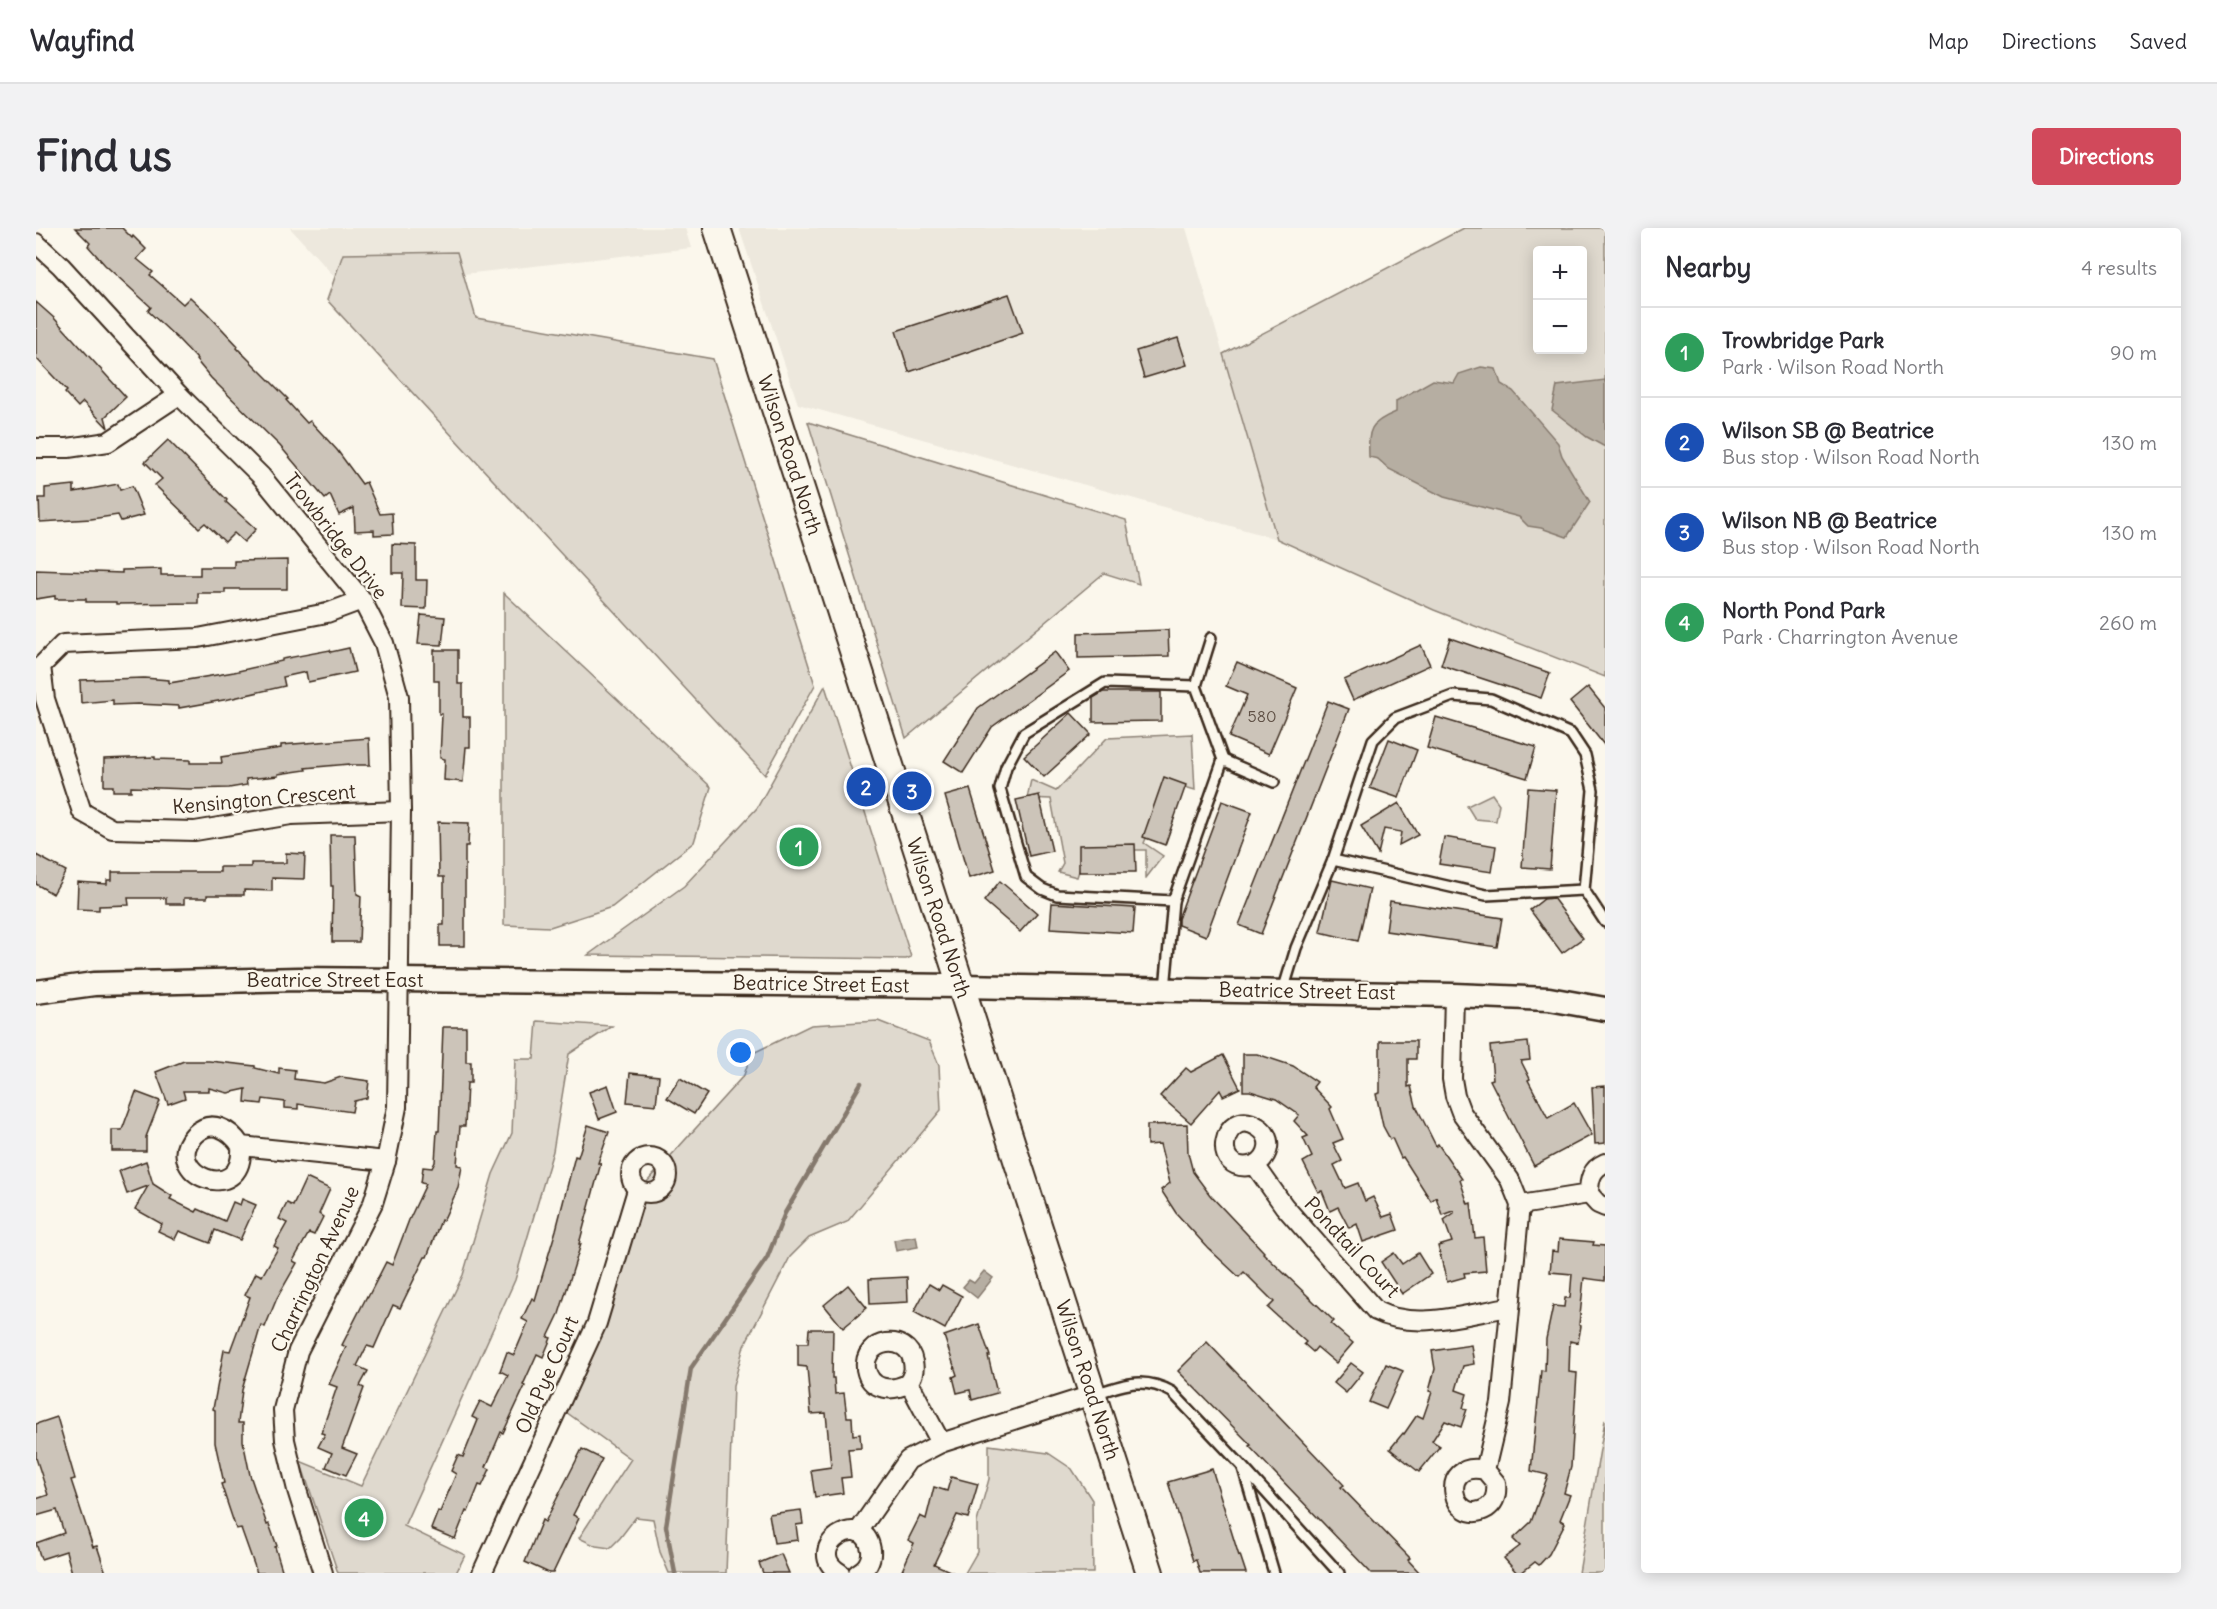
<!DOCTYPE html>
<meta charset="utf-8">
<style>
:root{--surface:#fff;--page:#f2f2f3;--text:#2b2b33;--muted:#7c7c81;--line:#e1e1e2;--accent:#d1495b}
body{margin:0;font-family:Delius,sans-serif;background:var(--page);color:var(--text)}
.controls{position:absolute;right:18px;top:18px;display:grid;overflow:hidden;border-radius:6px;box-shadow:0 3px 15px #0003}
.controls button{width:54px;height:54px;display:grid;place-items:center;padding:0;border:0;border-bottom:2px solid var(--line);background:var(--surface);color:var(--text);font:30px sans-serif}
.you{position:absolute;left:705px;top:825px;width:21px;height:21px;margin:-15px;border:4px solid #fff;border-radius:50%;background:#1a73e8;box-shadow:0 0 0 9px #1a73e833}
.badge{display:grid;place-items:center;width:39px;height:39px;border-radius:50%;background:var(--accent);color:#fff;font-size:20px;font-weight:700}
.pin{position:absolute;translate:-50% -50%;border:3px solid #fff;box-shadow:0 2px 6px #0006}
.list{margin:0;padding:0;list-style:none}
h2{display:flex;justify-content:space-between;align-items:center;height:78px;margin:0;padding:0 24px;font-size:26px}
h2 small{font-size:20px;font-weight:400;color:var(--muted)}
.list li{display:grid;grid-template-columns:39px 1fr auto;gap:18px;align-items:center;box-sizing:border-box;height:90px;padding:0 24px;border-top:2px solid var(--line)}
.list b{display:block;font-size:22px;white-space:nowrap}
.list p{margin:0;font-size:20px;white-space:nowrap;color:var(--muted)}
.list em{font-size:20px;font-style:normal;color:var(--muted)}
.map{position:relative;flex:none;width:1569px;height:1345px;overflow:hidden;border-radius:6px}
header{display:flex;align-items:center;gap:36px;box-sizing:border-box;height:84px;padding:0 30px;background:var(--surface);border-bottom:2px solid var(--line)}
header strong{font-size:28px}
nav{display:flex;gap:33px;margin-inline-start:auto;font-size:21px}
.intro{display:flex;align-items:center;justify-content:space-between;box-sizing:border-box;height:144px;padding:0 36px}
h1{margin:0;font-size:42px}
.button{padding:15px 27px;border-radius:6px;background:var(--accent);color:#fff;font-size:21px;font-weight:700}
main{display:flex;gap:36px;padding:0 36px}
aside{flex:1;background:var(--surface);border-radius:6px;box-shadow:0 3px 15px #0003}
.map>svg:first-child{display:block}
.built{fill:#ede8dd}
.green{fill:#dfd9ce;stroke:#8d8276;stroke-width:1.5;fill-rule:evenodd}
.water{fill:#b6aea2;stroke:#85796d;stroke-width:1.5}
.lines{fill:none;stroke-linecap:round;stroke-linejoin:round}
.stream{stroke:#85796d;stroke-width:4.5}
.building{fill:#ccc4b9;stroke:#3b2a1e;stroke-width:1.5}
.service-casing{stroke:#3b2a1e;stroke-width:14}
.minor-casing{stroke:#3b2a1e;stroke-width:22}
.tertiary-casing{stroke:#3b2a1e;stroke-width:27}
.secondary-casing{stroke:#3b2a1e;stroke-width:30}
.service{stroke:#fbf7ec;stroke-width:9}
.minor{stroke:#fbf7ec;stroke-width:18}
.tertiary{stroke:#fbf7ec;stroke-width:22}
.secondary{stroke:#fbf7ec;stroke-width:26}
.labels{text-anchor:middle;stroke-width:4.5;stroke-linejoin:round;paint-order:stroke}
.number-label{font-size:16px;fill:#5f5045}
.street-label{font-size:20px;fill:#3b2a1e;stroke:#fbf7ec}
</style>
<header>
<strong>Wayfind</strong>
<nav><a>Map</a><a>Directions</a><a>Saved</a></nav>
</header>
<div class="intro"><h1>Find us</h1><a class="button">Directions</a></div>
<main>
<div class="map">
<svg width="1569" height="1345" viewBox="0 0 1569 1345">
<rect width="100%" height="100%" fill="#fbf7ec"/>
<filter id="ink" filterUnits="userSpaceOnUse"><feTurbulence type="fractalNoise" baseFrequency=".0167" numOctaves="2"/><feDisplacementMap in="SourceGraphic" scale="12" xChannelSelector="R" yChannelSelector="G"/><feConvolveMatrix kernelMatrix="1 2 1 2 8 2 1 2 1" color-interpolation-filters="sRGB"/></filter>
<g filter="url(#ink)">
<g class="built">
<path d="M254,0h395l6,20 -227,26 -110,24z"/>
<path d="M703,0h447l91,311 -479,-135z"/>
</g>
<g class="green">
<path d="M1428,0h141v449l-171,-67 -157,-71 -54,-185zM1502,22h44v100h-44z"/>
<path d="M421,24l19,66 237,41 102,326 -50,90 -438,-475 16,-46z"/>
<path d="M772,194l318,98 13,64 -35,-11 -198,165z"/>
<path d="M468,365l207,194 -17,55 -82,65 -62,20 -46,-2z"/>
<path d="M789,458l86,271 -5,2 -318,-4 96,-69 73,-78z"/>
<path d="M1156,506l3,56 -24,-7 -27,60 19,13 -17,22v-28h-60l-9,27 -19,-5 5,-9 -12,-64 -24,-1 4,-18 25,11 51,-53z"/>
<path d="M1456,566l7,10 -3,17 -21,-2 -8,-13z"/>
<path d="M501,793l75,5 -43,28 -16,97 -38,129 -111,246 61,29 -9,18h-118l-38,-112 61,25 102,-211 30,-101 19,-41 3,-74h19z"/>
<path d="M842,793l51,20 10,24 2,45 -94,112 -38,16 -19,19 -46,89 -11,40 -7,187h-57l-9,-21 -7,-33 -17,-2 -16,21 -10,10 -14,-2 -17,-8 52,-79 -72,-52 78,-214 107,-118 7,-21 60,-29z"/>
<path d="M1569,1192v153h-26z"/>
<path d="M953,1217l59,8 24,16 20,31 1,73h-128l12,-21v-30l12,-43z"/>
</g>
<g class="water">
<path d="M1445,139l15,2 5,15 12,7 45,52 4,13 28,46 -23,35 -26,-9 -13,-2 -9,-9 -75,-20 -55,-28 -11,-10 -9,-2c-1,-28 0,-34 27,-45v-11l37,-21 21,3 5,-9z"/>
<path d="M1569,152v67l-18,-10 -35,-27 5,-24z"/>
<path d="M880,1008l2,11 -22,4 -2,-11z"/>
<path d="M948,1043l9,7 -16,20 -14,-11 6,-7 5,3z"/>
</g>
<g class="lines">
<path class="stream" d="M639,1345l-9,-47 25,-158 76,-110 18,-45 76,-130"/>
</g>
<g class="building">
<path d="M39,0h47l10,10 1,-2 13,13 -9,10 16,13 -3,3 33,29 7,-7 17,16 31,33 -1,2 51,51 -2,1 21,23 3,-2 27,29 25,34 4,-2 14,32 12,-1 1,21 -19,1v-5l-19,1 -1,-23 -15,7 -9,-20 -5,4 -45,-53 -69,-68 -15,-18 1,-1 -18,-19 -31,-29 3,-4 -46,-42 -17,-19 2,-3z"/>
<path d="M973,66l14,39 -114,39 -13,-41z"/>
<path d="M0,74l18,16 72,79 -21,20 3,11 -25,-26 -5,5 -13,-14 2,-2 -31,-33z"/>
<path d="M1142,110l9,27 -43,13 -8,-27z"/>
<path d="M132,212l59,60 -1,2 30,27 -12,13 -10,-9 -9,9 -20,-19 -6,5 -44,-43 7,-6 -17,-17z"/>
<path d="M82,256l2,6 12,-4 12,29 -23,6 -3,-6 -27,4 -51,3 -1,-24h6v-10l29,-3v7z"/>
<path d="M356,316l24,1v35h11l-1,29 -24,-1 1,-35h-11z"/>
<path d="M251,332v29h-62v4h-27v10l-82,1v-2h-30v-3h-31v-3l-19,3v-29l86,3v-3l39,-1v6h39v-8h34v-6z"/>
<path d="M385,387l24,2 -3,28 -24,-1z"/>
<path d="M1132,402l1,26 -91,2v-25z"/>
<path d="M1414,410l100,35 -9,25 -100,-33z"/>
<path d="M1385,417l9,20 -77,35 -9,-20z"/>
<path d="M313,420l6,24 -47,10 -2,-10 -23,5 2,9 -56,13 -50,9v-2l-41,-2 -25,1v-5l-32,3 -1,-23 64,-2 25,2v3l65,-11 48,-11v-2l48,-9 1,2z"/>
<path d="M398,422h24v34h5v33h7v30h-4l-3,35 -19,-2 1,-21 -5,-1 2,-44h-3v-33h-5z"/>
<path d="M1019,424l14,19 -77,56 -29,46 -19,-12 34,-53z"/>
<path d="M1201,434l60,26 -28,66 -40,-17 18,-42 -21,-9z"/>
<path d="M1552,459l17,21v38l-35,-44z"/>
<path d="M1067,464h58v29l-68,1v-24z"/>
<path d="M1292,473l21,8 -88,225 -22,-9z"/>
<path d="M1035,485l20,21 -47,43 -20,-21z"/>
<path d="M1400,489l100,30 -9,31 -100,-30z"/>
<path d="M333,510l1,27h-21v-1l-44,4 1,2 -28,4v2l-32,3 1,6 -18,3 -40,1 -58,-2v4h-18v-5h-9v-27l51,-2v2l35,1v3h32l-1,-6 60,-9v-3z"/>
<path d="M1353,511l28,11 -18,48 -29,-10z"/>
<path d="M1128,549l22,8 -21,60 -22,-8z"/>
<path d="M1492,560l28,2 -6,79 -28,-2z"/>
<path d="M934,561l25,81 -26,8 -24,-82z"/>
<path d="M1003,567l13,56 -23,5 -13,-56z"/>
<path d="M1186,573l30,11 -46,124 -28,-11v-6z"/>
<path d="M1363,575l19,32 -19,10 2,-13 -17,-3 -6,25 -17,-28z"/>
<path d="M402,594l31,1 -1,23h-3v100h-25v-21h4v-48h-5z"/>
<path d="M294,607h25l2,59 4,2 -2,46h-27l1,-56h-2z"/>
<path d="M1408,609l52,9 -4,26 -53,-8z"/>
<path d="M1099,616l1,28h-57v-27z"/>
<path d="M250,625l19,1 -1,25 -32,-1v13l-28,-1v5h-37v3h-23v6h-18v-6h-38l1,7 -30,1v4l-22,-1 1,-27 29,2v-4h5v-8h108v-5h31v-4h35z"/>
<path d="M0,627l30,16 -13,23 -17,-10z"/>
<path d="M1296,652l38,9 -12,52 -38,-9z"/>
<path d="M964,653l37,32 -17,19 -36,-31z"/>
<path d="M1517,670l30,40 -21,15 -32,-43 14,-11z"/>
<path d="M1354,673l112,17 -5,29 -111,-16z"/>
<path d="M1016,675l83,5 -2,25 -83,-5z"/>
<path d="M407,799h23v35h5v21h-4l-2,43h-5l-3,39 5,1 -4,22 -15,33 -2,-1 -14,37h-2l-25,51 -7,-3 -19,43 -7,-2 -10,20 11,5 -8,15 4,2 -22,60 15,6 -11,21 -20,-8 6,-14 -14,-6 7,-13 -4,-1 16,-46 -8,-3 17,-37 -4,-2 25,-49 1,1 18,-35 6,3 17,-45 17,-36 -5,-1 2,-16 9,1 3,-6 2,-31h2z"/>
<path d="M1344,813h36v18h-8v28l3,-1 5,20 20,40 2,-2 24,35 -2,1 8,24 3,-1 4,35 8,-1 3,34 -22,2 1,4 -18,5 -9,-36 14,-4 -8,-22 10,-7 -1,-2 -11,4 -6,-18 -5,4 -28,-44 -2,1 -9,-20 -2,1 -7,-13 -7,-32 4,-1z"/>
<path d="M1492,814l2,18 -9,1 9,18 -2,1 20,38 26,-15 18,32 -58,31 -44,-86 3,-1 -3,-33z"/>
<path d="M1207,826h14l36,12 24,16 -4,5 19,20 -2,2 13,30 -10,4 9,18 -8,4 11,23 13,-5 7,18 8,-4 10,20 9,-3 6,16 -35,12 -6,-18 -8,4 -11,-21 -8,4 -8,-20 -4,1 -15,-30 9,-5 -9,-19 5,-2 -14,-15 5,-6 -23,-16 -26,-8h-7z"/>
<path d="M1187,827l17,33 -17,8 -3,-6 -29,33 -31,-27 26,-28 5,4z"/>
<path d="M148,833h25l46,5v2l24,6v-6l16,2 -1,9 30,4 17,-6 28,4 -2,17 -13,3 -2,11 -54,-8v5l-13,-1v-6l-22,-3 -1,5 -17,-2 1,-13 -18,4 -19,-5v3h-26l2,7 -17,6 -12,-32z"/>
<path d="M594,845l29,3 -3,29 -29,-3z"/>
<path d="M644,850l27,16 -13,20 -27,-16z"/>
<path d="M572,857l9,27 -18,7 -10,-27z"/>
<path d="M1569,858v57l-10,1 -3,-57z"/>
<path d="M100,864l24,9 -14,36v14h-34v-21h10z"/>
<path d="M1151,896l1,29 5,19 17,23 54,57 -1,1 71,68 -3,3 22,19 -17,20 -19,-16 -4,5 -9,-8 2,-2 -38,-34 6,-6 -30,-30 -5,5 -31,-29 -32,-35 -15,-23 9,-7 -10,-39 -13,1v-20z"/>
<path d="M552,897l21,7 -11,31h3l-22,81h2l-22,70 -11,23 3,1 -8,19 -6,-3 -14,31 2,1 -22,47 -2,-1 -15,35 4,2 -8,17 -3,-1 -11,27 -2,-1 -11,28 -24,-10 7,-18 2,1 16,-38 -5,-3 7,-16 5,2 15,-37 -6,-3 8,-16 12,6 16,-32 -8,-4 7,-19 7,3 14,-33 -6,-3 10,-21 3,2 21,-70 19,-74 3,1z"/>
<path d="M110,933l7,23 19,12 -2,3 26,13 2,-3 27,12 8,-19 7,3 2,-6 14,6 -16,35 -25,-10 -5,13 -31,-12 -4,8 -17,-8 4,-7 -27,-15 13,-23 -21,8 -8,-23z"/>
<path d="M270,950l24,11 -11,25 4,3 -9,18 -5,-2 -16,28 4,2 -20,35 -12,29 -4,-2 -19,65 -4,33h5v18l7,34 17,50 2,-1 8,22 -2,1 8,26h-26l-16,-45 -5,1 -15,-45 3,-1 -9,-40v-33l-2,-1 11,-59 6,1 20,-54 -5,-2 11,-22 6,3 16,-28 -4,-2 13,-23 -8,-4 8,-16 6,3z"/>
<path d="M1523,1011l35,3 -1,3 12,1v35l-21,-3 -5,47 2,1 -3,17 -8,-2 -1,31 8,1 -6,94 -7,26 6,2 -10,25 5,3 -16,31 -10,11 -4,-3 -14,11h-4l-13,-15 16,-12 -7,-7 18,-17 17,-47 -17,-4 10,-101 4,1 1,-32 7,-33 11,1 1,-9h5l2,-24 -22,-2 2,-21 6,1z"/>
<path d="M1358,1025l8,11 16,-11 13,21 -29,20 -21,-32z"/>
<path d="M871,1049l1,25 -38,2 -1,-25z"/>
<path d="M893,1056l10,6 3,-5 20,11 -17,33 -31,-17z"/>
<path d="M812,1057l19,23 -24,20 -19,-23z"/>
<path d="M943,1096l11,32h-2l9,37 -25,7 -2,-10 -13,3 -4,-16 4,-2 -13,-39z"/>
<path d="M773,1101h24l-1,49h2l1,16 9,-1 3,24h5l1,18 7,-1 1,14 -13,1 3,28 -10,1 2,15 -28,4 -4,-27 20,-3 -5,-54 -15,1 -4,-47 -9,-1v-23h10z"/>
<path d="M1171,1114l137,143 -3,2 69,71 -2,2 12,13h-49l-122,-127 2,-1 -73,-74z"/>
<path d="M1435,1117l3,19 -11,2 -7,24 11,4 -4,14 4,1 -6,18 -16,-6 -13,20 8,5 -21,26 -29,-23 13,-16 1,1 13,-19 6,3 9,-26 -3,-1 6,-22 -3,-18z"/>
<path d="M1315,1135l12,9 -17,21 -12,-10z"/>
<path d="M1350,1136l17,7 -17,38 -17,-7z"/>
<path d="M21,1189l18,62 -4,1 22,67 4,-1 9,27h-34l-6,-22 -25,8 -5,-16 28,-10 -7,-23 -21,6v-17l12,-4 -12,-37v-34z"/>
<path d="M546,1221l20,10 -29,56 6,3 -26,55h-4l-24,-11 17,-42 3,2z"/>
<path d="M1176,1241l27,87 1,-1 6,18h-46l-4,-13 -3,1 -25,-79z"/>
<path d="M915,1249l27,7 -10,34 -11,-3 -23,49 20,9h-53l13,-30 -6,-3 12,-24 6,3 8,-32 13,4z"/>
<path d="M765,1282l2,14 -7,1 2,15 -24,3 -5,-29z"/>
<path d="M745,1326l8,19h-26l-4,-10z"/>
</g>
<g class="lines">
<defs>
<g id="service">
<path d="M1069,455l91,3 27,74 -50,141 -116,-6 -15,-6 -16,-12 -26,-88 6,-22 18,-34z"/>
<path d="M1160,458l15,-48"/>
<path d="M1187,532l51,22"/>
<path d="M1297,632l40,-120 22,-22 58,-22 38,3 80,35 14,21 8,35 -9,100"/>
<path d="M1129,761l8,-88"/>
<path d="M1247,763l13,-43 37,-88 153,35 98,-5 21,32"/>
<path d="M1059,1166c29,-10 49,-18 77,-2l70,74 97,107"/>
<path d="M1207,1240l31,105"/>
</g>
<g id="minor">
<path d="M0,15l25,23 118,129 82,81 101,124 22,43 15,54 2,114 -4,296 -11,54 -13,42 -75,148 -15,59 2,30 12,50 26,83"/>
<path d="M0,220h32l40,-6 71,-47"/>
<path d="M326,372l-35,13 -129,25 -135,6 -22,22 4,33 37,113 30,17 83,2 96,-16 110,-4"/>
<path d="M1418,767l-2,84 3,17 6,16 49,68 10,25 -19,198 -16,67 11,13c1,9 0,19 -9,25 -35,21 -51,-49 -2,-38"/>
<path d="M205,918c-11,-17 -30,-28 -47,-11 -35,38 51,74 47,11l145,15"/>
<circle cx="613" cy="947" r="18"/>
<path d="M1569,935c-14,6 -16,17 -16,31l9,10 7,3"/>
<path d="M1219,937c15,-8 19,-28 3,-38 -35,-23 -51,50 -3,38l29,41 92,105c39,20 91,3 133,-4"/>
<path d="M1484,977l69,-11"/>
<path d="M871,1156c5,-6 8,-14 6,-22 -5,-30 -51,-23 -47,7 4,21 25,23 41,15l6,6 28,53"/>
<path d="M822,1304l50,-72 33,-17 151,-48"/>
<path d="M446,1345l115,-250 40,-133"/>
<path d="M804,1345c-40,-24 24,-67 31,-23 1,10 -4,18 -13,23"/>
</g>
<path id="tertiary" d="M0,764l58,-8 205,-5 662,7 493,9 95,4 56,10"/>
<path id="secondary" d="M681,0l433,1345"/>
</defs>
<use href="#service" class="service-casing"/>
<use href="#minor" class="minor-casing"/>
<use href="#tertiary" class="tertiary-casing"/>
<use href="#secondary" class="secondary-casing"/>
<use href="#service" class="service"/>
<use href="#minor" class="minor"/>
<use href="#tertiary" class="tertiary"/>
<use href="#secondary" class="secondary"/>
</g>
</g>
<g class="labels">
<g class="number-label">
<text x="1226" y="494">580</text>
</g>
<g class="street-label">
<text transform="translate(754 227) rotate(72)" y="7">Wilson Road North</text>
<text transform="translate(300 308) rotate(52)" y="7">Trowbridge Drive</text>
<text transform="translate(228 571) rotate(-5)" y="7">Kensington Crescent</text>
<text transform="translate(903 690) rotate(72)" y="7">Wilson Road North</text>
<text x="299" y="759">Beatrice Street East</text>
<text transform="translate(785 756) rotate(1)" y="7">Beatrice Street East</text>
<text transform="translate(1271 763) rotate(1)" y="7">Beatrice Street East</text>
<text transform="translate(1316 1019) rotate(47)" y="7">Pondtail Court</text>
<text transform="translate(279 1041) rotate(-65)" y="7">Charrington Avenue</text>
<text transform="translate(511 1147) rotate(-66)" y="7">Old Pye Court</text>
<text transform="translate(1052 1152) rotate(72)" y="7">Wilson Road North</text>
</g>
</g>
</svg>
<div class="controls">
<button>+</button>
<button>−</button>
</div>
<div class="you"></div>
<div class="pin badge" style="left:763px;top:619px;background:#2e9e5b">1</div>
<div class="pin badge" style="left:830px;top:559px;background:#1a4fb4">2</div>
<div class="pin badge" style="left:876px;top:563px;background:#1a4fb4">3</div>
<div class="pin badge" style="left:328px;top:1290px;background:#2e9e5b">4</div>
</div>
<aside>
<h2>Nearby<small>4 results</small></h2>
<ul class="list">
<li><span class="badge" style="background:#2e9e5b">1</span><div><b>Trowbridge Park</b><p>Park · Wilson Road North</p></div><em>90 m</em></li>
<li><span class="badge" style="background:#1a4fb4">2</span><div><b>Wilson SB @ Beatrice</b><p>Bus stop · Wilson Road North</p></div><em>130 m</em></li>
<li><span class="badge" style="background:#1a4fb4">3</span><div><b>Wilson NB @ Beatrice</b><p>Bus stop · Wilson Road North</p></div><em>130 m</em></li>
<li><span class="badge" style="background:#2e9e5b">4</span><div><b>North Pond Park</b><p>Park · Charrington Avenue</p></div><em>260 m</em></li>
</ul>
</aside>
</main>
